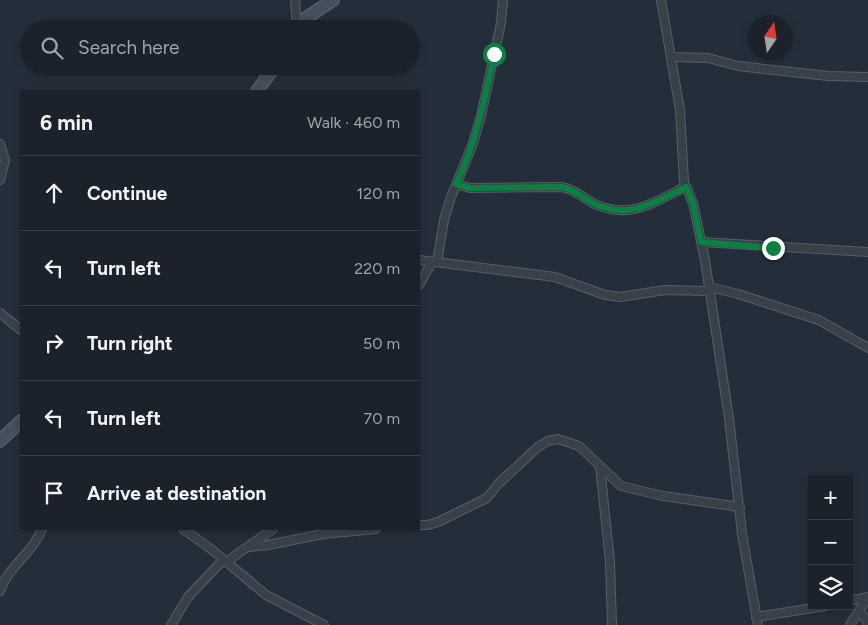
<!DOCTYPE html>
<meta charset="utf-8">
<style>
:root{--surface:#1b222c;--page:#242a34;--text:#f1f3f6;--muted:#a0a4a9;--line:#393f48}
body{margin:0;font-family:Figtree,sans-serif;background:var(--page);color:var(--text)}
.controls{position:absolute;right:15px;bottom:15px;display:grid;overflow:hidden;border-radius:0px;box-shadow:0 2px 8px #0003}
.controls button{width:45px;height:45px;display:grid;place-items:center;padding:0;border:0;border-bottom:1px solid var(--line);background:var(--surface);color:var(--text);font:25px sans-serif}
.compass{position:absolute;left:748px;top:15px;width:45px;height:45px;border-radius:50%;background:var(--surface);box-shadow:0 2px 8px #0003;rotate:13deg}
.stop{position:absolute;width:15px;height:15px;margin:-11px;border:4px solid #0b8043;border-radius:50%;background:#fff}
.stop.end{background:#0b8043;border-color:#fff;box-shadow:0 1px 5px #0008}
.list{margin:0;padding:0;list-style:none}
h2{display:flex;justify-content:space-between;align-items:center;height:65px;margin:0;padding:0 20px;font-size:21px}
h2 small{font-size:16px;font-weight:400;color:var(--muted)}
.list li{display:grid;grid-template-columns:32px 1fr auto;gap:15px;align-items:center;box-sizing:border-box;height:75px;padding:0 20px;border-top:1px solid var(--line)}
.list b{display:block;font-size:19px;white-space:nowrap}
.list em{font-size:16px;font-style:normal;color:var(--muted)}
.icon{flex:none;width:28px;height:28px;fill:none;stroke:currentColor;stroke-width:2;stroke-linecap:round;stroke-linejoin:round}
.map{position:relative;flex:none;width:868px;height:625px;overflow:hidden}
.search{position:absolute;background:var(--surface);box-shadow:0 2px 8px #0003;left:20px;top:20px;width:400px;height:55px;display:flex;align-items:center;gap:12px;box-sizing:border-box;padding:0 18px;border-radius:28px;color:var(--muted);font-size:19px}
.panel{position:absolute;background:var(--surface);box-shadow:0 2px 8px #0003;left:20px;top:90px;width:400px;height:440px;border-radius:0px}
.map>svg:first-child{display:block}
.lines{fill:none;stroke-linecap:round;stroke-linejoin:round}
.street-casing{stroke:#565e68;stroke-width:10}
.secondary-casing{stroke:#565e68;stroke-width:14}
.street{stroke:#38404a;stroke-width:8}
.secondary{stroke:#464f5d;stroke-width:11}
.route{stroke:#0b8043;stroke-width:6}
</style>
<div class="map">
<svg width="868" height="625" viewBox="0 0 868 625">
<rect width="100%" height="100%" fill="#242e3a"/>
<g class="lines">
<defs>
<g id="street">
<path d="M295,0l2,28"/>
<path d="M661,0l19,110 4,72 9,21 12,57 24,158 13,116 16,91"/>
<path d="M671,57l37,1 30,8 90,10 40,1"/>
<path d="M0,144l5,16 -5,20"/>
<path d="M456,184l14,4 92,-1c15,3 22,12 35,18 34,14 58,-3 88,-18"/>
<path d="M701,242l167,10"/>
<path d="M419,260l136,17 50,18 15,2 45,-7 45,1"/>
<path d="M437,262l7,-42 7,-23 21,-51 9,-30 20,-93 2,-23"/>
<path d="M419,285l13,-23"/>
<path d="M709,287l29,7 81,26 49,28"/>
<path d="M0,313l21,17"/>
<path d="M600,466l10,96 2,63"/>
<path d="M419,525h9l10,-3 49,-24 12,-15 39,-36 10,-6 10,-2 21,7 42,40 42,10 77,11"/>
<path d="M183,529l28,20 55,46 58,30"/>
<path d="M248,547l20,-2 55,-11 53,-5"/>
<path d="M226,562l47,-33"/>
<path d="M0,591c8,-25 33,-38 42,-62"/>
<path d="M849,601l19,-4"/>
<path d="M859,611l8,10 1,4"/>
<path d="M756,617l70,-11"/>
<path d="M171,625l17,-28 35,-37"/>
<path d="M850,625l18,-28"/>
</g>
<g id="secondary">
<path d="M297,29l9,-11 27,-18"/>
<path d="M257,91l18,-25"/>
<path d="M0,441l21,-20"/>
</g>
</defs>
<use href="#street" class="street-casing"/>
<use href="#secondary" class="secondary-casing"/>
<use href="#street" class="street"/>
<use href="#secondary" class="secondary"/>
</g>
<g class="lines">
<path class="route" d="M494,54c-9,45 -18,89 -38,130l14,4 92,-1c15,3 21,12 35,18 34,14 58,-3 89,-18l7,16 8,39 72,6"/>
</g>
</svg>
<div class="controls">
<button>+</button>
<button>−</button>
<button><svg class="icon" aria-label="layers" viewBox="0 0 24 24"><path d="M12 4l9 5-9 5-9-5zM3 14l9 5 9-5"/></svg></button>
</div>
<svg class="compass" viewBox="-18 -18 36 36"><path d="M0-13l5 13h-10z" fill="#e53935"/><path d="M0 13l5-13h-10z" fill="#a0a4a9"/></svg>
<div class="stop" style="left:494px;top:54px"></div>
<div class="stop end" style="left:773px;top:248px"></div>
<div class="search"><svg class="icon" aria-label="search" viewBox="0 0 24 24"><circle cx="10" cy="10" r="6"/><path d="M15 15l6 6"/></svg>Search here</div>
<section class="panel">
<h2>6 min<small>Walk · 460 m</small></h2>
<ul class="list">
<li><svg class="icon" aria-label="ahead" viewBox="0 0 24 24"><path d="M12 20V5M6 11l6-6 6 6"/></svg><div><b>Continue</b></div><em>120 m</em></li>
<li><svg class="icon" aria-label="left" viewBox="0 0 24 24"><path d="M17 20v-9H6M10 6l-5 5 5 5"/></svg><div><b>Turn left</b></div><em>220 m</em></li>
<li><svg class="icon" aria-label="right" viewBox="0 0 24 24"><path d="M7 20v-9h11M14 6l5 5-5 5"/></svg><div><b>Turn right</b></div><em>50 m</em></li>
<li><svg class="icon" aria-label="left" viewBox="0 0 24 24"><path d="M17 20v-9H6M10 6l-5 5 5 5"/></svg><div><b>Turn left</b></div><em>70 m</em></li>
<li><svg class="icon" aria-label="arrive" viewBox="0 0 24 24"><path d="M6 21V4h12l-3 4 3 4H6"/></svg><div><b>Arrive at destination</b></div></li>
</ul>
</section>
</div>
